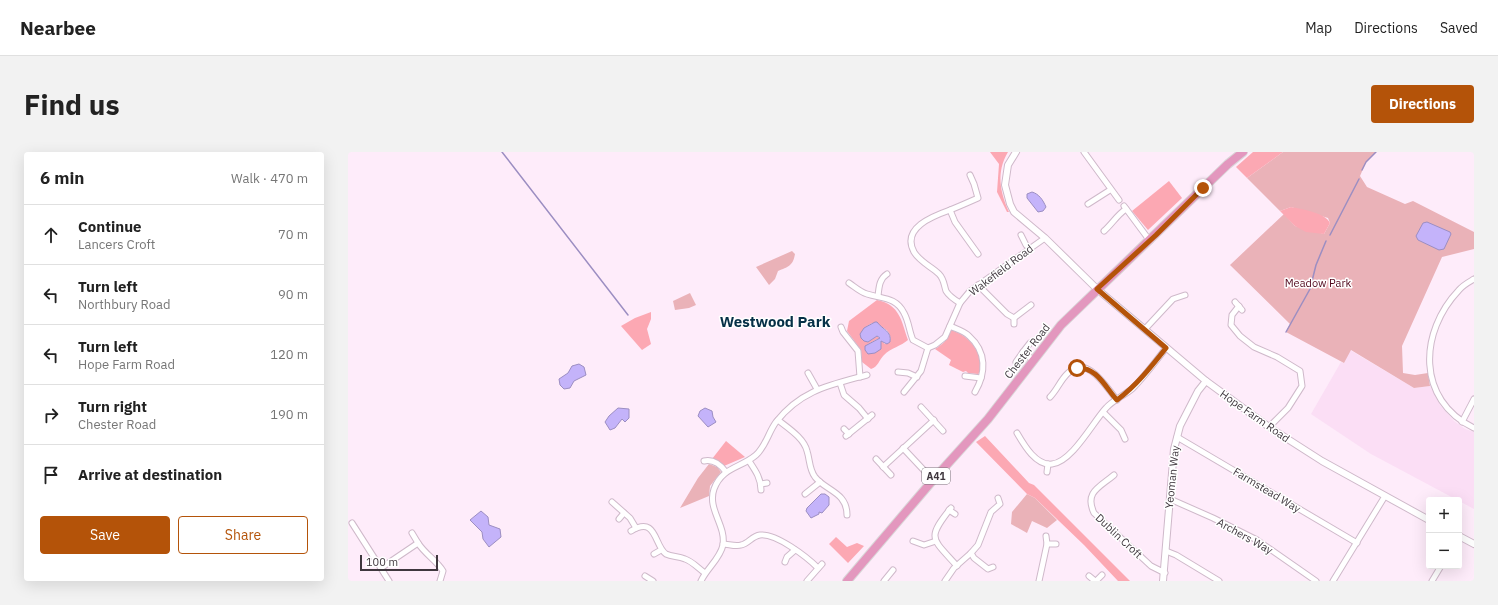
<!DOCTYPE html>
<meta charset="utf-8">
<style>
:root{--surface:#fff;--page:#f2f2f2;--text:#222;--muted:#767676;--line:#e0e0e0;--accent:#b45309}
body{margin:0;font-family:"IBM Plex Sans",sans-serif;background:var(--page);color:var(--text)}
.controls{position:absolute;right:12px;bottom:12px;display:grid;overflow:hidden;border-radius:4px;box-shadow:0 4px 16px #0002}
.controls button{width:36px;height:36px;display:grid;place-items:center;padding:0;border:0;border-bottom:1px solid var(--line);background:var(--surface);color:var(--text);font:20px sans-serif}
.scale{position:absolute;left:12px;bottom:10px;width:78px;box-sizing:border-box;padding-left:4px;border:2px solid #3f373e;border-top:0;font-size:11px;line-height:14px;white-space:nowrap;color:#3f373e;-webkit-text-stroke:3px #fff;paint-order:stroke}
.stop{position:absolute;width:12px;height:12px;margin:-9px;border:3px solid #b45309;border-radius:50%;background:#fff}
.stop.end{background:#b45309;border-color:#fff;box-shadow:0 1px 4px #0008}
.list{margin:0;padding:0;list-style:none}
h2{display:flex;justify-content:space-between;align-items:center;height:52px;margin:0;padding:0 16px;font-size:17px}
h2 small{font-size:13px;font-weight:400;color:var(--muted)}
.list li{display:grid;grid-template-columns:26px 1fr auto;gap:12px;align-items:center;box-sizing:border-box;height:60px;padding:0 16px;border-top:1px solid var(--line)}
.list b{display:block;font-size:15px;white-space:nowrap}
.list p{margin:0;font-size:13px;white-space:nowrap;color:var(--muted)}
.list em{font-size:13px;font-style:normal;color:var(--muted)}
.actions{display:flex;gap:8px;padding:12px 16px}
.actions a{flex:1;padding:9px 0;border:1px solid var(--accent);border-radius:4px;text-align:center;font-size:14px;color:var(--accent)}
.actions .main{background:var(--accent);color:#fff}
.icon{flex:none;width:22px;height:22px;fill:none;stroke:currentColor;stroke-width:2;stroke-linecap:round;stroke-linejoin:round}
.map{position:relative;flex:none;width:1126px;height:429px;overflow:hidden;border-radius:4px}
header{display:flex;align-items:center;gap:24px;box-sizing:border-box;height:56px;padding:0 20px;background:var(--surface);border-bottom:1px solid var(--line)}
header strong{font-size:19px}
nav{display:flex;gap:22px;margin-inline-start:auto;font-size:14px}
.intro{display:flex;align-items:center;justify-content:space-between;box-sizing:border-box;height:96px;padding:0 24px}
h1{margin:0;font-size:28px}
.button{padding:10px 18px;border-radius:4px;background:var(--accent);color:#fff;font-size:14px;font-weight:700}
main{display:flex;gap:24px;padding:0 24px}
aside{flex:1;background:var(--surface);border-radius:4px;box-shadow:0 4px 16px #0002}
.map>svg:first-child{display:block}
.built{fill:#fbdef5}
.green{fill:#eab2b8}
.forest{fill:#fca8b3;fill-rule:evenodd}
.water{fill:#c4b3fa;stroke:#9c8ec2}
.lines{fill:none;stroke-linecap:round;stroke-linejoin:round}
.stream{stroke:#9c8ec2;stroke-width:1.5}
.minor-casing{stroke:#cfb9ca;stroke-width:7}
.tertiary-casing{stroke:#cfb9ca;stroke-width:8}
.primary-casing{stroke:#d9d7d8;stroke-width:10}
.minor{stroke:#fff;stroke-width:5}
.tertiary{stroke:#fff;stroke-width:6}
.primary{stroke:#e397be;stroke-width:8}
.route{stroke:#b45309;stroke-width:5}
.labels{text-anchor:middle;stroke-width:3;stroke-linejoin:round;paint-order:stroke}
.shield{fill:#fff;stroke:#797378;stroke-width:1}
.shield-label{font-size:10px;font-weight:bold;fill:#3f373e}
.street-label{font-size:11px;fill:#3f373e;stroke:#fff}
.park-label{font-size:11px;fill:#51081d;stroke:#fff}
.district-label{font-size:15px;font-weight:bold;fill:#063047;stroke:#fff}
</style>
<header>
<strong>Nearbee</strong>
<nav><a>Map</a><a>Directions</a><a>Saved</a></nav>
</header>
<div class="intro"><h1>Find us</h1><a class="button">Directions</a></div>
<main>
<aside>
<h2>6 min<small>Walk · 470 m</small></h2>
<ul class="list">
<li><svg class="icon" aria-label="ahead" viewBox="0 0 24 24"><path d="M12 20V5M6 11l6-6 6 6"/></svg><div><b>Continue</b><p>Lancers Croft</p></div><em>70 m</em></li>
<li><svg class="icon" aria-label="left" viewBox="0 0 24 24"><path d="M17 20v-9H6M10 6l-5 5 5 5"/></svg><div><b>Turn left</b><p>Northbury Road</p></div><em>90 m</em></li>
<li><svg class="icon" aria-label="left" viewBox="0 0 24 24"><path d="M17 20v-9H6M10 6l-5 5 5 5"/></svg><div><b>Turn left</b><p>Hope Farm Road</p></div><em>120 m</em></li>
<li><svg class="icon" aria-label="right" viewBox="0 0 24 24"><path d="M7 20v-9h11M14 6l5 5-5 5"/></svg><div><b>Turn right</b><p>Chester Road</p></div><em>190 m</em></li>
<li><svg class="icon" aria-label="arrive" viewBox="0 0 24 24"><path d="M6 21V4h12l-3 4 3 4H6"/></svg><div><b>Arrive at destination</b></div></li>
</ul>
<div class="actions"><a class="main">Save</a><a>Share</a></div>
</aside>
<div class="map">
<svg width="1126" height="429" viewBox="0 0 1126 429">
<rect width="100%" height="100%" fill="#feecfa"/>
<path class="built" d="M1002,198l64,38 16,-2 10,19 14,16 11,8 9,3v77l-103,-55 -60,-40 30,-52 3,1z"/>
<g class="green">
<path d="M935,0h93l-10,10 -6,14 7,11 38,17 8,-3 61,31v17l-32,8 -40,89 1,27 12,2 13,-2 2,13 -16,2 -63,-38 -7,13 -58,-31 4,-8 -60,-59 54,-51 11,12 29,8 6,-11 -2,-5 -37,-11 -11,4 -33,-33z"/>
<path d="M444,99l3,3c-2,12 -7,13 -17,17l-3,8 -6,6 -13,-18z"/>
<path d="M342,141l6,12 -7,3 -14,2 -2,-9z"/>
<path d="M361,312l8,3 4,5 -11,14 -1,10 -29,12 18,-30z"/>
<path d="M679,342l8,4 22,22 -10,8 -15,-7 -5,12 -16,-9 1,-12z"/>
</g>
<g class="forest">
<path d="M642,0h18c-12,20 -8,40 1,60h-2l-10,-20 2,-28z"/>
<path d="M905,0h30l-36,26 -11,-11z"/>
<path d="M821,29l13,17 -34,32 -16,-19z"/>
<path d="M943,55c10,2 35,6 39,16l-6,11 -18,-2 -11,-6 -15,-15z"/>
<path d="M529,148c23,5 24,20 31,40 -7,6 -17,8 -24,15 -5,5 -6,12 -13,14l-9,-7 -1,-12 -14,-19 2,-10zM524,171c9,3 21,7 18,19l-5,2 -5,-4 -15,6 12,-7h3l-3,-3 -9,6 -3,-1 -5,-5 4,-8z"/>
<path d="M303,160v7l-4,10 4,15 -9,6 -21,-24 14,-8z"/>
<path d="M603,178c19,6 31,21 30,42l-3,2 -10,-1 -2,-2 -3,1 -14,-7 2,-5 -16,-11c8,-5 13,-9 16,-19z"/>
<path d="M637,284l44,47 5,2 96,96h-12l-34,-36 -49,-47 -8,-4 -51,-52z"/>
<path d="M378,289l19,16 -21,9 -6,-5 -6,-2z"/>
<path d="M488,385l11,10 10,-4 7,3 -16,17 -19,-19z"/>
</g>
<g class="water">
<path d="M684,40c7,2 11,8 14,15l-3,4 -5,1 -11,-14v-4z"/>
<path d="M1079,70l23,10 1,2 -7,15 -5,1 -21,-10 -2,-4 7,-13z"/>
<path d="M527,170h2c6,8 15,9 13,20l-3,2 -6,-3v8l-6,4 -7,1 -3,-4v-4l15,-8 -3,-2 -9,6 -4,-1 -3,-3 -1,-4 4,-6z"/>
<path d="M231,212l5,3 2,8 -12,6 -4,7 -6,1 -4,-4 -1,-6 9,-6 4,-7z"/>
<path d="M270,256l11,1v9l-4,4 -3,-3 -7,9 -5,2 -5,-8 4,-6z"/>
<path d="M357,256l7,3 1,6 3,5 -8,5 -10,-11 2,-5z"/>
<path d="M473,342h4l4,3v8l-7,8 -3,-1v2l-8,4 -5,-7 1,-3z"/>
<path d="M133,359l7,6 1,8 11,4 1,8 -12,10 -6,-8 -1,-7 -12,-12z"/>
</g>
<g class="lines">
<g class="stream">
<path d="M154,0l126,163"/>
<path d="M1014,18l4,-8 10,-10"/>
<path d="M982,83l29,-56"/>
<path d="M938,180l24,-43 6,-24 10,-24"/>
</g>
<defs>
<g id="minor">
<path d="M736,0l35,48"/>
<path d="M740,52l22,-14"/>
<path d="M776,54l26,35"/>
<path d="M602,58l5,12 23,32"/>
<path d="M756,79c8,-7 13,-16 22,-22"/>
<path d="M673,83l5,10 4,3"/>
<path d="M1126,127c-5,3 -11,6 -15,11 -40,42 -43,110 15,138"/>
<path d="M501,131c6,4 11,9 18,11 16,5 29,3 37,19 5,9 5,18 9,27l15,8 7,-3 10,-8 15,-34 10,-12 75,-53"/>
<path d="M630,133l29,29 7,4"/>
<path d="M530,144c1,-8 1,-17 9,-22"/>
<path d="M887,150l7,8"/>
<path d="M612,151c-5,-3 -11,-7 -14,-12 -2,-6 -2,-12 -7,-17 -7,-7 -19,-12 -25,-22 -13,-24 19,-36 36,-42 10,-4 19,-8 28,-12l-4,-14 -4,-9"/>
<path d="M891,154l-7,9 -1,10 9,11 14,11 23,10 23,14 2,15 -14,22 -19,19"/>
<path d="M666,172v-6l17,-13"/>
<path d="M602,174c6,3 14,5 19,10 18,16 17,37 6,56"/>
<path d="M493,175l2,5 15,19 2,26"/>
<path d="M797,177l28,-30 12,-4"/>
<path d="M675,200l7,-9"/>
<path d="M668,210l7,-10 10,8"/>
<path d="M550,220l10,1 9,4"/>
<path d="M460,221l9,16"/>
<path d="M617,224l16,2"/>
<path d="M492,231l4,12 15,13 9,11"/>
<path d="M556,240l17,-21 7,-23"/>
<path d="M702,245c7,-7 10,-16 17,-23 20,-21 39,13 50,26"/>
<path d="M573,255l22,24"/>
<path d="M755,260l18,18 4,9"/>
<path d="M430,268c10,8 26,18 29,31 3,9 2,18 8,26 11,14 32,15 32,38"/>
<path d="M1114,270l12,-23"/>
<path d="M496,277l5,5"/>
<path d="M669,281c7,12 19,33 35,31 20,-2 41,-42 54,-56 7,-8 19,-13 27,-20 12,-12 23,-27 33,-40"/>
<path d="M498,284l26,-21"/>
<path d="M829,285l180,106"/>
<path d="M555,296l30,32"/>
<path d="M528,307l15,16"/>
<path d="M356,309c9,-2 16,3 22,11"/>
<path d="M401,309c6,9 12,17 12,29"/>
<path d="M535,315l51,-47"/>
<path d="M699,320l1,-8"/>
<path d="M766,323c-14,12 -30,17 -20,38l57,53 14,7"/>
<path d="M413,332l6,-1"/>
<path d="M457,342l15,-12"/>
<path d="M822,347l43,19 44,22 59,41"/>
<path d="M264,350l18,16 6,10"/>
<path d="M603,356c-25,31 -19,30 6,58"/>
<path d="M601,358l6,4"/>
<path d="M271,367l5,-6"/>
<path d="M4,371l37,58"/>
<path d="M283,379c26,-16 23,15 35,23 6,3 12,2 19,5 7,2 14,10 20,14"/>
<path d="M64,381l6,10"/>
<path d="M565,389l11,4 12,-4"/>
<path d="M375,392c5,0 13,3 18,1 7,-1 11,-9 19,-10 16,-2 47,22 58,33"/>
<path d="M699,392h9"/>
<path d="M818,399l10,4 43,26"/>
<path d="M623,401l3,5 14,11 5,-2"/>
<path d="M306,402l7,-4"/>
<path d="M437,410l2,-5 8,-7"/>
<path d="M33,416l37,-25c7,11 19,18 25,28l-3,10"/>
<path d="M297,424l8,5"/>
<path d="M741,424l6,5"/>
<path d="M353,429c6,-13 19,-22 22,-36 3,-20 -16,-36 -9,-56 8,-22 27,-21 42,-34 10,-9 12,-22 20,-33 25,-32 54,-37 91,-47"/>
<path d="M459,429l15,-17"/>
<path d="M536,429l9,-11"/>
<path d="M597,429l9,-13 17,-15 7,-8 13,-33 9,-8 -2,-6"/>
<path d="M691,429l8,-37 -1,-8"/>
<path d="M748,429l6,-6"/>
<path d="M985,429l52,-85"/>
<path d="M1084,429l9,-15"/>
</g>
<g id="tertiary">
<path d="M668,0l-8,13 -3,20 5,19 4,8 31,26 52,51 109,92 63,46 53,34 107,59"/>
<path d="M1111,384l15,8"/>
<path d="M815,429l11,-132 6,-23 18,-35 8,-10"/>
</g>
<path id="primary" d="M499,429l86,-101 55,-61 73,-94 167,-161 15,-12"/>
</defs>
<use href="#minor" class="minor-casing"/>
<use href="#tertiary" class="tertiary-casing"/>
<use href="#primary" class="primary-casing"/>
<use href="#minor" class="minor"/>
<use href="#tertiary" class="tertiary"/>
<use href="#primary" class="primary"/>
</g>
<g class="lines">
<path class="route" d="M729,216c19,-2 29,20 40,32 19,-14 34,-33 49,-52l-69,-59 59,-54 47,-47"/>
</g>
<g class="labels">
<rect class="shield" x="574" y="316" width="28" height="16" rx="3"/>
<g class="shield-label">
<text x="588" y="328">A41</text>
</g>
<g class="street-label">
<text transform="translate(653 118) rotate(-37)" y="4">Wakefield Road</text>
<text transform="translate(679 199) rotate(-52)" y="4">Chester Road</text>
<text transform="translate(907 264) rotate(35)" y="4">Hope Farm Road</text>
<text transform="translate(824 325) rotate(-84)" y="4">Yeoman Way</text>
<text transform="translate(919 338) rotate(31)" y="4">Farmstead Way</text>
<text transform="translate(771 384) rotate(43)" y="4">Dublin Croft</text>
<text transform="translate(897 384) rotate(29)" y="4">Archers Way</text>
</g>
<g class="park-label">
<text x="970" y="135">Meadow Park</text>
</g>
<g class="district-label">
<text x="427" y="175">Westwood Park</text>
</g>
</g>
</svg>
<div class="controls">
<button>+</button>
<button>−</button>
</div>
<div class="scale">100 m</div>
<div class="stop" style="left:729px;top:216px"></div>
<div class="stop end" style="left:855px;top:36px"></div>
</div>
</main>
